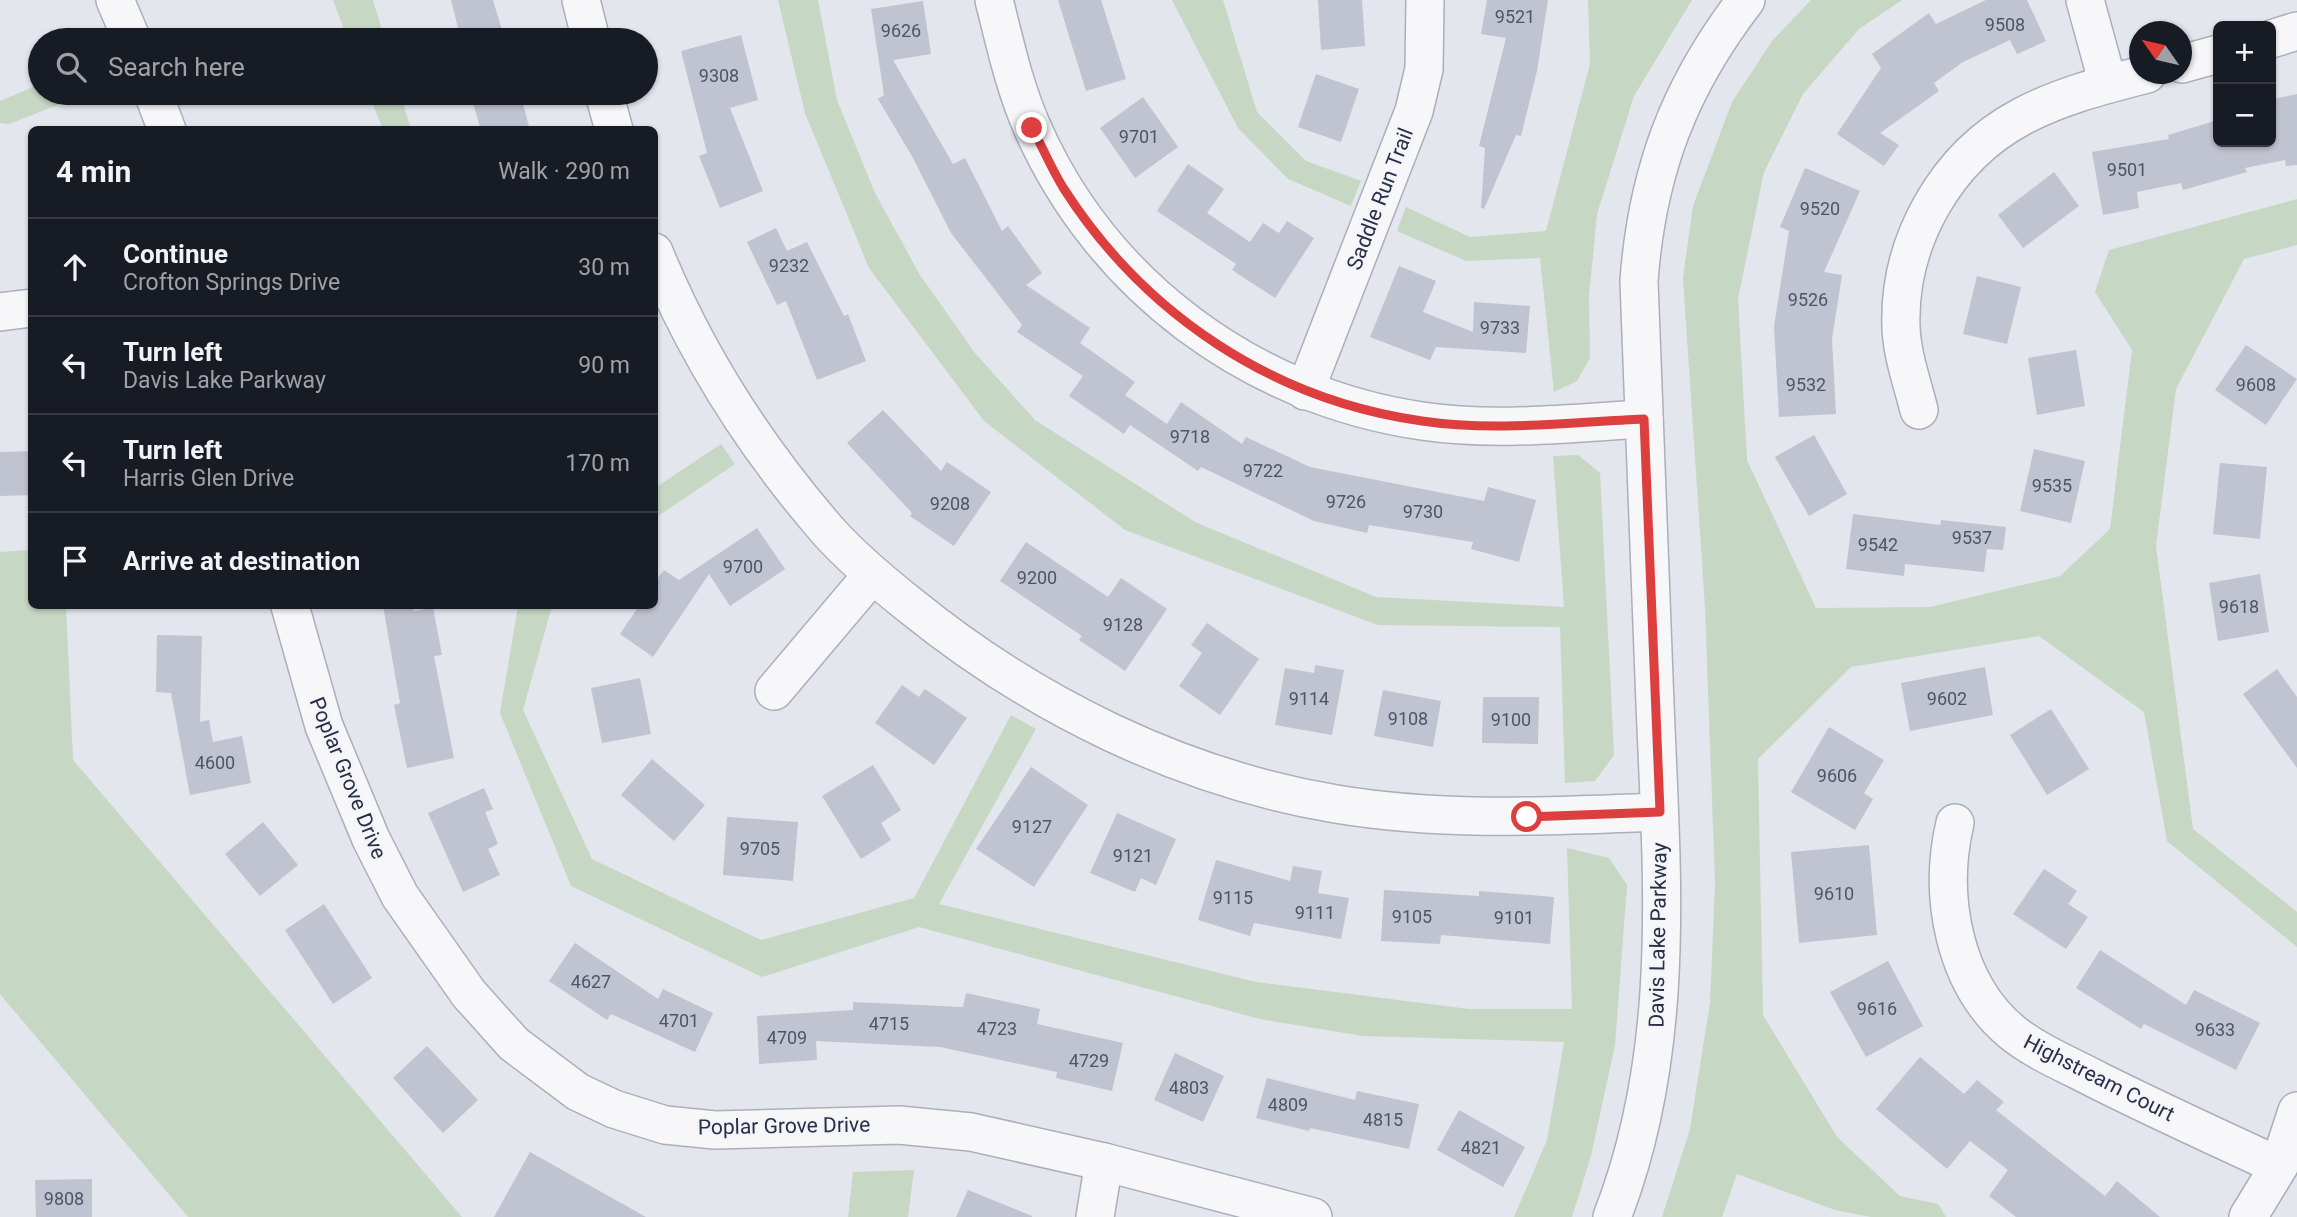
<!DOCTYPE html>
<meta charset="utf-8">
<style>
:root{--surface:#171b24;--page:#20242c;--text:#f1f3f6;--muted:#9ea1a6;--line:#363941}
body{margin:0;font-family:Roboto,sans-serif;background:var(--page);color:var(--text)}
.controls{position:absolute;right:21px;top:21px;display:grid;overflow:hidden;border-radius:10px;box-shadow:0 2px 5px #0004}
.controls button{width:63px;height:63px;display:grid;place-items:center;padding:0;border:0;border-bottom:2px solid var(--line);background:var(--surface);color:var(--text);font:35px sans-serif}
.compass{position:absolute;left:2129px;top:21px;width:63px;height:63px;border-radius:50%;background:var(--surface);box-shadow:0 2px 5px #0004;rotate:304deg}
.stop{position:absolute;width:21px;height:21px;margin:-16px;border:5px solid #dc3f3e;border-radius:50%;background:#fff}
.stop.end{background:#dc3f3e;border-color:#fff;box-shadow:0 2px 7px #0008}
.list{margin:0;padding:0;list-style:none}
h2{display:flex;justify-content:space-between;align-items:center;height:91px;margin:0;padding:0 28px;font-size:30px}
h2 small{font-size:23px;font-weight:400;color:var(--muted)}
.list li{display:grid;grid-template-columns:46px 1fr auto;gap:21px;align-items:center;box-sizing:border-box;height:98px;padding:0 28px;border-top:2px solid var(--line)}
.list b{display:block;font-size:26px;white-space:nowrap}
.list p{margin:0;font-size:23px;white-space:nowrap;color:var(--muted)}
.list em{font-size:23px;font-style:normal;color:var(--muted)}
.icon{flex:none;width:38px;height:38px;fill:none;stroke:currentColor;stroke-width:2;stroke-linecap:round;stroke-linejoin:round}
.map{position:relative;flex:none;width:2297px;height:1217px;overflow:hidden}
.search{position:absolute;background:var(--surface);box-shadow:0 2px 5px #0004;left:28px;top:28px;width:630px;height:77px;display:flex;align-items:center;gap:18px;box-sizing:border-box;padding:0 24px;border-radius:38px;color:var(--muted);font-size:26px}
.panel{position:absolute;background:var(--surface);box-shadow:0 2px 5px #0004;left:28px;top:126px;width:630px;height:483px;border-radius:10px}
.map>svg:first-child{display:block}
.green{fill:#c6d7c4}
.building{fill:#c0c3d0}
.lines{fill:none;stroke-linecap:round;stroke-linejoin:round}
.minor-casing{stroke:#abafbb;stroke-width:40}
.minor{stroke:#f7f7fa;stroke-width:37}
.route{stroke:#dc3f3e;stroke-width:9}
.labels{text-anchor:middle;stroke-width:5;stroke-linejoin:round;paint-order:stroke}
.number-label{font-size:18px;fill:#4f5469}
.street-label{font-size:21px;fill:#292f47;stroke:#f4f5f9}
</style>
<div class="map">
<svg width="2297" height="1217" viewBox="0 0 2297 1217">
<rect width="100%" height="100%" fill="#e3e6ed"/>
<g class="green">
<path d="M333,0h40l12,40h-37z"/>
<path d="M778,0h40l19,100 38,93 45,82 55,78 60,67 160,102 181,75 188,10 -11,-151 25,-1 22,18 14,282 -19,26 -30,2 -5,-156 -182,-2 -253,-95 -141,-109 -115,-153 -64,-155z"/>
<path d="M1172,0h51l34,112 49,49 55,20 -10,25 -63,-27 -50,-51z"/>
<path d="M1588,0h104l-58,96 -37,118 -8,82 1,62 -13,23 -23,11 -14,-134 -74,3 -69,-30 9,-24 64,30 76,-6 44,-167z"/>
<path d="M1811,0h91l-43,29 -56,65 -39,78 -26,127 9,161 69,148 114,-1 130,-31 50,-47 22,-179 -37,-58 14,-42 188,-51v46l-53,14 -68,130 -20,157 37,283 104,83v35l-130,-106 -23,-129 -105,-76 -188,31 -93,92 5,256 74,122 63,59 38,8 8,13h-75l-36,-7 -98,-36 -15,43h-60l28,-88 20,-126 5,-121 -10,-275 -22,-329 10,-72 39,-104 40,-61z"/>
<path d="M40,84v9h48l-79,31 -9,-1v-22z"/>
<path d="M368,93h32l11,36h-28z"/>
<path d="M721,444l14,20 -80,54v-30z"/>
<path d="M31,550l1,56h34l7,154 389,457h-274l-188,-223v-442z"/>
<path d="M518,606h34l-29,104 69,149 169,81 153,-42 97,-183 25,14 -97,175 317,78 213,27h103l-5,-161 42,10 18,27 -12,160 -24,111 -19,61h-58l33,-77 17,-98 -201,-6 -103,-17 -341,-92 -157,50 -191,-91 -71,-173z"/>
<path d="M914,1170l-6,47h-60l5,-45z"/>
</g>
<g class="building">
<path d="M451,0h42l12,40h-44z"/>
<path d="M1058,0h43l25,79 -40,12z"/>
<path d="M1318,0h44l3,46 -44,4z"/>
<path d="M1487,0h61l-11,71 -16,65 -5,-1 -32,74 -3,-1 4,-60 -6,-2 27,-108 -25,-4z"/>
<path d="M1986,0h41l19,41 -29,13 -7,-14 -47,22 -29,21 5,8 -59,42 19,12 -15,21 -47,-32 44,-66 -9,-14 57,-41 7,11z"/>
<path d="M923,1l8,53 -38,6 60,104 12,-6 37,73 6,-5 34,47 -16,12 64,43 -10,15 55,39 -10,13 42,29 14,-22 61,42 4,-7 64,30 174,34 4,-14 48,13 -17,62 -48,-13 2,-7 -104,-17 -2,8 -53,-12 -113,-54 -3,4 -68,-46 -6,9 -55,-38 14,-20 -66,-44 5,-7 -71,-92 -38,-75 -35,-59 6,-4 -13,-86z"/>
<path d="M741,35l17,65 -28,8 33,83 -43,17 -21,-52 8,-3 -26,-102z"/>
<path d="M1316,74l43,15 -18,53 -43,-15z"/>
<path d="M470,93h50l10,37h-49z"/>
<path d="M2297,94v71l-11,1 -1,-6 -40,8 2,4 -64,18 -2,-7 -44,9 2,16 -36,7 -11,-63 77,-13 -1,-4 50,-15v22h53v-26l5,-1 -3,-16z"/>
<path d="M1143,97l35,50 -43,31 -35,-50z"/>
<path d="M1188,164l36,25 -17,24 43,29 13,-19 16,10 8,-12 27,17 -39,60 -43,-28 4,-6 -79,-53z"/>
<path d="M1805,168l55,23 -36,81 18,3 -10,64 4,75 -57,3 -5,-91 15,-95 -9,-4z"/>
<path d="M2054,172l25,34 -56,42 -25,-33z"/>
<path d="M776,228l11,23 20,-9 37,74 4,-2 18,47 -49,19 -31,-79 -9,4 -30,-63z"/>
<path d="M1399,266l37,15 -13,31 50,20 1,-30 56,4 -4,47 -90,-6 -6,13 -60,-23z"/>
<path d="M1977,276l44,11 -14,57 -44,-10z"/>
<path d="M2246,345l51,34 -31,46 -51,-35z"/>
<path d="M2076,350l9,56 -48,9 -9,-57z"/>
<path d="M883,410l58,61 6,-9 44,30 -37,54 -44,-30 2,-3 -65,-70z"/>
<path d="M1814,435l33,59 -38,22 -34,-59z"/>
<path d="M2034,449l51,12 -14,62 -51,-12z"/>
<path d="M32,451v44l-32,1v-44z"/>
<path d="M2220,463l47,4 -7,72 -47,-5z"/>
<path d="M1853,514l87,11 1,-5 65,7 -3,23 -16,-1 -3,23 -79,-8 -1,12 -58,-7z"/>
<path d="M757,528l28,41 -55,37 -21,-32 -56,83 -33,-23 19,-28h15v-23l10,-13 15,10z"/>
<path d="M1026,542l82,55 13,-19 46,31 -42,62 -46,-31 3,-4 -82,-55z"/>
<path d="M2260,574l9,58 -51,9 -9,-58z"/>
<path d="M383,606h30l1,5 19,-3 9,47 -8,1 20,102 -47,10 -13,-63 6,-2z"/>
<path d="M1207,623l52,36 -39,56 -41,-29 23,-33 -11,-8z"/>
<path d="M157,635l45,1 -2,86 9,-2 4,22 29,-6 9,47 -61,12 -19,-102 -15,-1z"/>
<path d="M1315,665l29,5 -12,65 -57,-10 10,-57 29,5z"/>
<path d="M1985,667l8,48 -83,16 -9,-48z"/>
<path d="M2277,669l20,28v71l-54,-74z"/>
<path d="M640,678l11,56 -49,9 -11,-55z"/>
<path d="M902,685l17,12 6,-8 42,29 -33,47 -59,-42z"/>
<path d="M1383,690l58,11 -8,46 -59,-11z"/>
<path d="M1483,697h56l-1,47 -56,-1z"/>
<path d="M2051,709l38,60 -42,26 -37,-60z"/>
<path d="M1829,727l55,33 -20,33 9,6 -18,31 -64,-38z"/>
<path d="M652,759l53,46 -31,36 -53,-46z"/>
<path d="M873,765l28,45 -20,13 10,17 -30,19 -39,-63z"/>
<path d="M1031,767l57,38 -54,82 -58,-38z"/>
<path d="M484,788l9,21 -8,3 13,32 -10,5 12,26 -37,17 -35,-79z"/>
<path d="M1117,813l59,26 -20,46 -15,-7 -6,14 -45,-19z"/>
<path d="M727,817l71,5 -5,59 -70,-6z"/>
<path d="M263,822l35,43 -38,31 -35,-42z"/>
<path d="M1869,845l8,90 -78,8 -8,-91z"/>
<path d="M1216,860l74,21 3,-15 29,5 -4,22 31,5 -8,41 -87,-16 -4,13 -52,-16z"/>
<path d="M2044,869l33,22 -9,13 20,13 -22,32 -53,-35z"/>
<path d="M1384,890l95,6v-5l75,6 -4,47 -109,-9 -1,9 -59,-3z"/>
<path d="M324,904l48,74 -39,26 -48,-74z"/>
<path d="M575,943l83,56 5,-10 50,24 -18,39 -84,-38 -4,6 -58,-39z"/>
<path d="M2100,950l86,55 8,-15 66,33 -24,47 -92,-46 -3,5 -65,-41z"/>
<path d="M1888,961l35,65 -57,31 -36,-65z"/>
<path d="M966,993l74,16 -3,15 86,19 -11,48 -56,-13 1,-6 -117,-25 -124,-6 1,19 -58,4 -2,-48 96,-6v-8l110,5z"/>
<path d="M427,1046l51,54 -35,33 -50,-55z"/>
<path d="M1175,1053l49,23 -21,46 -49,-22z"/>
<path d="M1920,1057l44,37 13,-14 27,22 -8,8 109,86 12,-15 43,36h-144l-27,-21 19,-26 -38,-29 -23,28 -71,-60z"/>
<path d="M1267,1078l88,22 2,-9 62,13 -10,45 -99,-21 -1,3 -53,-13z"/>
<path d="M1459,1110l66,37 -22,40 -66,-37z"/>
<path d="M530,1152l116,65h-152z"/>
<path d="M92,1179v38h-56l-1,-37z"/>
<path d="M968,1190l64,26v1h-76z"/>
</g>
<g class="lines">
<defs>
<g id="minor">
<path d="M115,0l17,40"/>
<path d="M581,0l10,40"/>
<path d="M994,0c11,43 20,86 38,127 70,159 219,269 390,294 73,11 149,2 222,-2"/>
<path d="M2085,0l23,84"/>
<path d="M2271,39l26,-8"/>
<path d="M2182,64l36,-10"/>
<path d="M153,93l14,37"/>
<path d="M604,93l10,37"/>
<path d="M654,252c42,103 101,195 174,279 25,28 54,52 83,75 122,99 270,172 425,198 108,18 215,12 323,8"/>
<path d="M0,312l32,-4"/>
<path d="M1305,391l109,-280 10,-42 1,-69"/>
<path d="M1919,410c-7,-28 -17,-55 -18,-83 -3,-85 45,-170 120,-210 39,-21 83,-32 126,-43"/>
<path d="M290,606l34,120 47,113 29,57 69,98 45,50 64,48 36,17 51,16 50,5 184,-5 72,7 133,30 209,55"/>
<path d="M774,691l98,-116"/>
<path d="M1955,823c-17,72 -2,161 58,210 25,20 56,32 84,47 60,30 121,58 182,86"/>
<path d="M1095,1217l9,-55"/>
<path d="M1612,1217c65,-166 50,-338 43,-513 -5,-141 -11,-282 -16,-423 8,-109 40,-194 107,-281"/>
<path d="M2248,1217l31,-51 18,-55"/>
</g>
</defs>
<use href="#minor" class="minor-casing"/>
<use href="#minor" class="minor"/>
</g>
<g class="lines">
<path class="route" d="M1032,128c11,20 20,42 32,61 81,126 209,211 358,232 73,11 149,1 222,-2l16,393 -133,5"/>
</g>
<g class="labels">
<g class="number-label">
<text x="1515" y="23">9521</text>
<text x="2005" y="31">9508</text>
<text x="901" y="37">9626</text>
<text x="719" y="82">9308</text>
<text x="1139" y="143">9701</text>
<text x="2127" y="176">9501</text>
<text x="1820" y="215">9520</text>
<text x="789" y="272">9232</text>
<text x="1808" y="306">9526</text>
<text x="1500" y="334">9733</text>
<text x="1806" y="391">9532</text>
<text x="2256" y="391">9608</text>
<text x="1190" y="443">9718</text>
<text x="1263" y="477">9722</text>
<text x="2052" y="492">9535</text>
<text x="1346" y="508">9726</text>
<text x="950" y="510">9208</text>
<text x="1423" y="518">9730</text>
<text x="1972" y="544">9537</text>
<text x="1878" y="551">9542</text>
<text x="743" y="573">9700</text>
<text x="1037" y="584">9200</text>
<text x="2239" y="613">9618</text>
<text x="1123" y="631">9128</text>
<text x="1309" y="705">9114</text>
<text x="1947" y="705">9602</text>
<text x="1408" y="725">9108</text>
<text x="1511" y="726">9100</text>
<text x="215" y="769">4600</text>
<text x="1837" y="782">9606</text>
<text x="1032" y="833">9127</text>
<text x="760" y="855">9705</text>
<text x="1133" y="862">9121</text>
<text x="1834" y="900">9610</text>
<text x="1233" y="904">9115</text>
<text x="1315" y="919">9111</text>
<text x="1412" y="923">9105</text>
<text x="1514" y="924">9101</text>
<text x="591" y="988">4627</text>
<text x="1877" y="1015">9616</text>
<text x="679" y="1027">4701</text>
<text x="889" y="1030">4715</text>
<text x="997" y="1035">4723</text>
<text x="2215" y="1036">9633</text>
<text x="787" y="1044">4709</text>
<text x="1089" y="1067">4729</text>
<text x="1189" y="1094">4803</text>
<text x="1288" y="1111">4809</text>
<text x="1383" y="1126">4815</text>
<text x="1481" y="1154">4821</text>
<text x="64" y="1205">9808</text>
</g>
<g class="street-label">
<text transform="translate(1380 199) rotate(-69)" y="7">Saddle Run Trail</text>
<text transform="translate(348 778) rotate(68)" y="7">Poplar Grove Drive</text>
<text transform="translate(1658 935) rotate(-89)" y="7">Davis Lake Parkway</text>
<text transform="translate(2099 1078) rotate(27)" y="7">Highstream Court</text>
<text transform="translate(784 1126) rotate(-1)" y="7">Poplar Grove Drive</text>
</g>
</g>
</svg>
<div class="controls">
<button>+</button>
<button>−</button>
</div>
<svg class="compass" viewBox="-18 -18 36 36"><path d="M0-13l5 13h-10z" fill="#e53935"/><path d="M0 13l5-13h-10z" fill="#9ea1a6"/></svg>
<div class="stop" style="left:1527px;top:817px"></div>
<div class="stop end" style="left:1032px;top:128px"></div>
<div class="search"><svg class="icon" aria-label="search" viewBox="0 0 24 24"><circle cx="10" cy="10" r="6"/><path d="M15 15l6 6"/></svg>Search here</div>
<section class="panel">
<h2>4 min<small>Walk · 290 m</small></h2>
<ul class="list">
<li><svg class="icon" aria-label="ahead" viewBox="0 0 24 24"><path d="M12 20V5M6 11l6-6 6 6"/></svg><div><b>Continue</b><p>Crofton Springs Drive</p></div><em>30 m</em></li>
<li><svg class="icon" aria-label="left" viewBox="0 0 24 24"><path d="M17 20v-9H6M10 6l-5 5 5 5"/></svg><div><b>Turn left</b><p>Davis Lake Parkway</p></div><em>90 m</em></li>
<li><svg class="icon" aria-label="left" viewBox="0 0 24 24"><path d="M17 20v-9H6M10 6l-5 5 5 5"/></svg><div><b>Turn left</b><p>Harris Glen Drive</p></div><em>170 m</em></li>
<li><svg class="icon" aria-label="arrive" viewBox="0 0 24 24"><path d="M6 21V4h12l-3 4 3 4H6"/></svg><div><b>Arrive at destination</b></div></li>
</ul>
</section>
</div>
